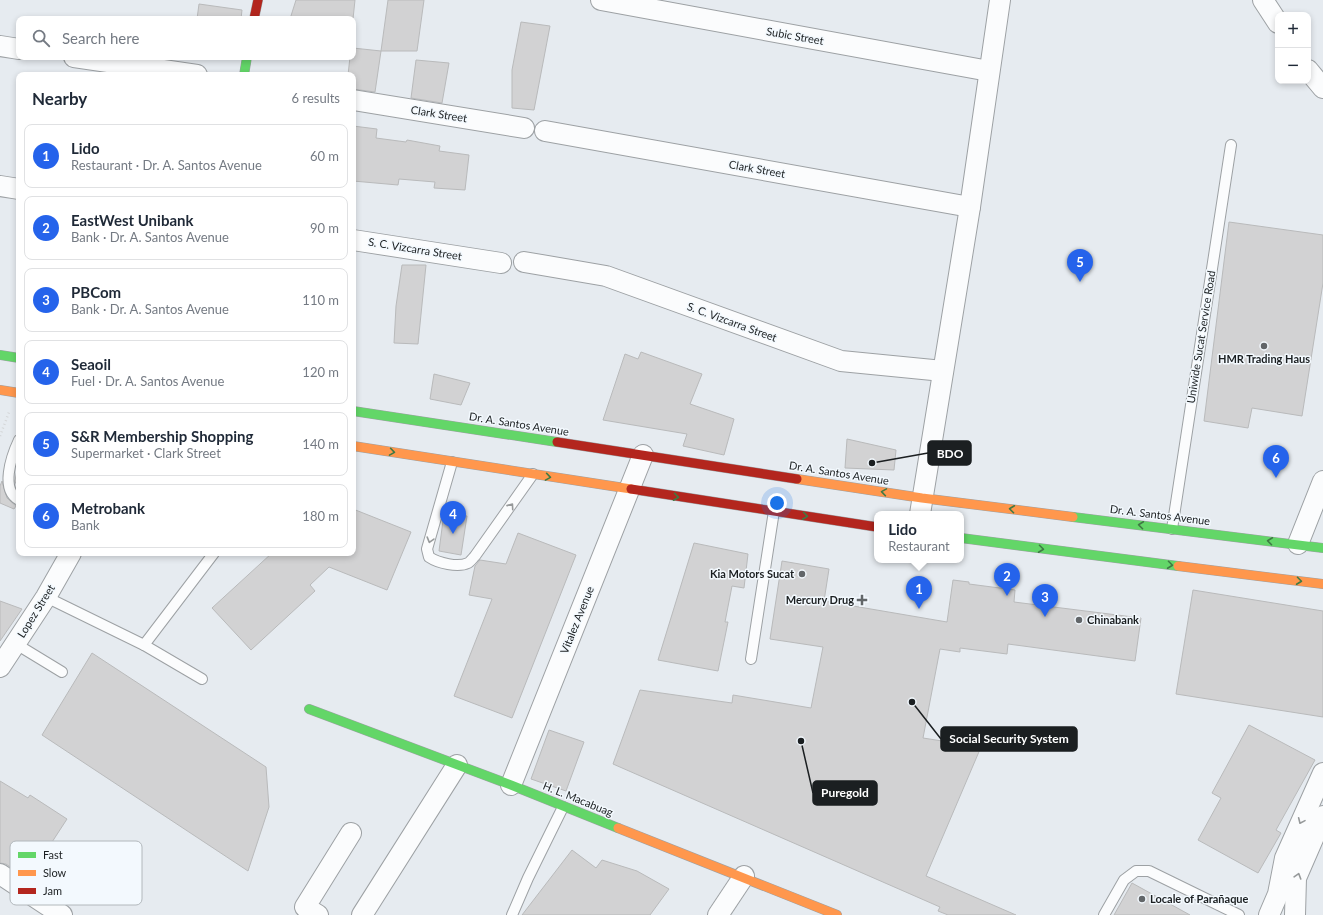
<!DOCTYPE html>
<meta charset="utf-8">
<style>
:root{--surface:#fff;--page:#f2f2f3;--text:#1f2937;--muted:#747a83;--line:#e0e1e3;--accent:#2563eb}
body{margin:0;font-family:Lato,sans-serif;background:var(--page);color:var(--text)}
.controls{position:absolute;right:12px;top:12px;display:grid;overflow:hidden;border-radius:8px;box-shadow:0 2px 6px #0003}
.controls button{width:36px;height:36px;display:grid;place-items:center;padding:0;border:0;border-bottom:1px solid var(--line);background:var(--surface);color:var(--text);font:20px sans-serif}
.you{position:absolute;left:777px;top:503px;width:14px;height:14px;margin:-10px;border:3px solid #fff;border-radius:50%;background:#1a73e8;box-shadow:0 0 0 6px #1a73e833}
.badge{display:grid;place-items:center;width:26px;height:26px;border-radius:50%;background:var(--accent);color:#fff;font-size:13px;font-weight:700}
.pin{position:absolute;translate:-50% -33px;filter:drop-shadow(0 1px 2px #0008)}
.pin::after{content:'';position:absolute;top:21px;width:14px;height:12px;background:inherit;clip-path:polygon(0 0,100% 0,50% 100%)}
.popup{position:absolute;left:874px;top:511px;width:90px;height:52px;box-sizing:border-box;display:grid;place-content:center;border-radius:8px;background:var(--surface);filter:drop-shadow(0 1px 3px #0005);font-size:13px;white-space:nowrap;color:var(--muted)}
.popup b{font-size:15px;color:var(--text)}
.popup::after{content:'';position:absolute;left:50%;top:100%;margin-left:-8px;border:8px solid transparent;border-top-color:var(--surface)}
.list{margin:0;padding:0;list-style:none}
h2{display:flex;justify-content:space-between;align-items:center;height:52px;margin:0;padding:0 16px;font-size:17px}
h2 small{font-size:13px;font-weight:400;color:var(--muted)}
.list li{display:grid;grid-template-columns:26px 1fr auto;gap:12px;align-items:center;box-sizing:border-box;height:64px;margin:0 8px 8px;padding:0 8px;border:1px solid var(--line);border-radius:8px}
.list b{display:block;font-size:15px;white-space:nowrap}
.list p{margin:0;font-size:13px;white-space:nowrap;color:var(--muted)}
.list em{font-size:13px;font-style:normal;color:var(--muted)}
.icon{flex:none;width:22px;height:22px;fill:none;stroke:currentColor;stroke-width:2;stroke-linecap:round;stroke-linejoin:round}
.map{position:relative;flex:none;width:1323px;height:915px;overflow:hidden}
.search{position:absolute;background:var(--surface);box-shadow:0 2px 6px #0003;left:16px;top:16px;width:340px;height:44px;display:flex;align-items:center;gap:10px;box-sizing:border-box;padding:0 14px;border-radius:8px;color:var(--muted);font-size:15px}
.panel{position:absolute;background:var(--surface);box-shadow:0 2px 6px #0003;left:16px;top:72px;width:340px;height:484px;border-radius:8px}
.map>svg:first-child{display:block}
.building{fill:#d2d2d3;stroke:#b9babb}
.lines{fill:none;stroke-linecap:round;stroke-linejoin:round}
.lane-casing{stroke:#9da1a4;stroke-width:12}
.street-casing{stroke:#9da1a4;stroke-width:22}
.fast-casing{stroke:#9da1a4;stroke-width:10}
.slow-casing{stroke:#9da1a4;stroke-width:10}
.jam-casing{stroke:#9da1a4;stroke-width:10}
.path{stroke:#d3d5d6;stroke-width:2.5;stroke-dasharray:1 3;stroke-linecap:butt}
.lane{stroke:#fbfcfd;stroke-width:10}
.street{stroke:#fbfcfd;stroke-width:20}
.fast{stroke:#63d668;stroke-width:9}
.slow{stroke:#ff974d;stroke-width:9}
.jam{stroke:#b3261e;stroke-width:9}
.oneway{stroke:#3f7a44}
.oneway2{stroke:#96999a}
.poi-dot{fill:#626669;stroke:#f3f9fe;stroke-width:1.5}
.labels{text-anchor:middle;stroke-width:3;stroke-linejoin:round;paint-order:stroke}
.street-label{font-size:11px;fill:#1b1f21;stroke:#f3f9fe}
.poi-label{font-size:11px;font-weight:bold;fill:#1b1f21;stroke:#f3f9fe;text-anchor:end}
.key{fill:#f3f9fe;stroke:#b2b8bc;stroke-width:1}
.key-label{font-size:11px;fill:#1b1f21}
.leader{fill:none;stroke:#1b1f21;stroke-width:1.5}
.callout-dot{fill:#1b1f21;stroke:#f3f9fe;stroke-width:1.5}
.callout{fill:#1b1f21;stroke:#1b1f21;stroke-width:1.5}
.callout-label{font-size:12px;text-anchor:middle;font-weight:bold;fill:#fff}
</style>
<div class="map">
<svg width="1323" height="915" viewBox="0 0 1323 915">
<rect width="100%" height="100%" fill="#e6ebf0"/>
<g class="building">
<path d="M296,0h59l-2,19h-63z"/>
<path d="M388,0h36l-7,51h-36z"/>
<path d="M199,4l43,6 -1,9h-44z"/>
<path d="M521,22l29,4 -16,84 -22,-2v-38z"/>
<path d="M353,48l28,3 -6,41 -22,-3v-14h-5l2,-18h3z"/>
<path d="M416,60l33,3 -7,40 -31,-5z"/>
<path d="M353,126l24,3 -1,9 30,4 1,-2 33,6 -1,5 30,4 -4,35 -31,-2 1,-6 -36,-3 -1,6 -45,-4z"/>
<path d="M1229,222l94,13v48l-21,133 -50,-8 -4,20 -44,-7z"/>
<path d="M402,265h24l-8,79 -24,-1 2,-37z"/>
<path d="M641,352l61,22 -12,30 44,15 -10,36 -41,-9 4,-12 -84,-14 22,-66 13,5z"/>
<path d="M434,374l36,9 -9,22 -31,-6z"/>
<path d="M847,439l49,11 -2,20 -49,-2z"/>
<path d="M19,458v34l-4,-11z"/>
<path d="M2,481l5,17 9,8 -2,3 -14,-6v-17z"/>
<path d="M353,509l58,23 -24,58 -58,-23 -19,18 5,6 -64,59 -39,-42 60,-55h81z"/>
<path d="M444,513l23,3 -6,39 -22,-4z"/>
<path d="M518,533l58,22 -64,163 -58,-22 38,-97 -23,-4 6,-29 5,-6 26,4z"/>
<path d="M694,543l54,11 -4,34 -12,-2 -7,36h3l-10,49 -60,-11z"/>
<path d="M782,561l47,8 -5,32 123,21 6,-42 16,2v2l46,6 -1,12 127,16 -6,43 -127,-17 -1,10 -47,-6v4l-20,-3 -17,89 58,9 -55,129 90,39h-68l-10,-4 2,-4 -327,-143 27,-74 92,13 1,-8 78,13 12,-61 -53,-8z"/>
<path d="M1193,590l130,21v106l-147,-23z"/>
<path d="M0,601l22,8 -22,32z"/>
<path d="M92,653l174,114 3,40 -21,64 -206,-136z"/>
<path d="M1249,725l66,35 -39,70 5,3 -23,40 -60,-33 23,-42 -9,-5z"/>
<path d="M549,730l35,12 -18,49 -35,-12z"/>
<path d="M0,781l28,17 2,-3 37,24 -39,60 -22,-15 -6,-1z"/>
<path d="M572,850l24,18 6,-8 35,11 32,18 -19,26h-128z"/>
<path d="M1132,883l58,32h-76z"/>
</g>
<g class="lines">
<defs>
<g id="lane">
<path d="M19,440c-8,17 -19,50 0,60"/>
<path d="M452,462l-25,87 2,8c9,6 29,11 39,6 2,-1 5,-5 7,-7l58,-82"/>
<path d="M1172,529l59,-384"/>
<path d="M46,597l98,48 58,34"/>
<path d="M16,644l46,28"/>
<path d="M144,645l70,-92"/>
<path d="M751,659l23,-148"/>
<path d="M512,915l16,-37 35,-71"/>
<path d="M1104,915l20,-35 12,-9h13l90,44"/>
</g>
<g id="street">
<path d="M601,0l388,71"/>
<path d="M1263,0l15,23"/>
<path d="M0,46l19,3"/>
<path d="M74,57l123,18"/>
<path d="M1308,70l15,18"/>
<path d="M353,100l171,28"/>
<path d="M545,131l425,76"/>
<path d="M0,186l19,3"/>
<path d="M353,240l148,23"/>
<path d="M524,262l82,14 235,85 102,10"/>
<path d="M920,514l50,-307 30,-207"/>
<path d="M1298,544l25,-63"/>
<path d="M0,667l46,-70 25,-44"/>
<path d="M511,785l132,-330"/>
<path d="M0,874l62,41"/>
<path d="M318,915l-13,-8 46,-74"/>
<path d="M362,915l95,-150"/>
<path d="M718,915l26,-39"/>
<path d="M1269,915l9,-21 7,-36 38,-85"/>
<path d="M1295,915l1,-37 27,-62"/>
</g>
<g id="fast">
<path d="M244,75l3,-18"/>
<path d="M0,355l19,3"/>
<path d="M353,411l204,31"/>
<path d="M1073,517l250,31"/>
<path d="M961,538l217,28"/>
<path d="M309,709l202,76 107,43"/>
</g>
<g id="slow">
<path d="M0,390l19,3"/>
<path d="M353,446l278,43"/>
<path d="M797,479l125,19 151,19"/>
<path d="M1178,566l145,18"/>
<path d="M618,828l219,87"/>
</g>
<g id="jam">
<path d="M254,19l4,-19"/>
<path d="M557,442l240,37"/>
<path d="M631,489l246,38"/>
</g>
</defs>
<use href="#lane" class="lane-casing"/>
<use href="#street" class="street-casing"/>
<use href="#fast" class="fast-casing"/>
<use href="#slow" class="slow-casing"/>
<use href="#jam" class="jam-casing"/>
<path class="path" d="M0,436l9,-24"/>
<use href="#lane" class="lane"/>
<use href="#street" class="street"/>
<use href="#fast" class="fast"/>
<use href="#slow" class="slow"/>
<use href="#jam" class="jam"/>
</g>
<defs><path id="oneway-chevron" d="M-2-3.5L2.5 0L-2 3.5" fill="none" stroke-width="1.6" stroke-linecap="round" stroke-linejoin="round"/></defs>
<g class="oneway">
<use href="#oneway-chevron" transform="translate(392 452) rotate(9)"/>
<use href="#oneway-chevron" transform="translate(548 477) rotate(9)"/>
<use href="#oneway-chevron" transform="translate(884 492) rotate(-171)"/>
<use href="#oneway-chevron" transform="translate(676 497) rotate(8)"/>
<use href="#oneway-chevron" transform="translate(1012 509) rotate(-173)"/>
<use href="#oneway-chevron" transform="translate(805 516) rotate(8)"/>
<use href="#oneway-chevron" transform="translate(1141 525) rotate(-173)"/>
<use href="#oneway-chevron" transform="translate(1270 541) rotate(-173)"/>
<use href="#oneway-chevron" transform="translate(1041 549) rotate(7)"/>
<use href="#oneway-chevron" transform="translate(1170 565) rotate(7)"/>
<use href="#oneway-chevron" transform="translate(1299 581) rotate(7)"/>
</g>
<g class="oneway2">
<use href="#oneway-chevron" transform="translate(511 506) rotate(-55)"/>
<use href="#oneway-chevron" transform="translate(430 540) rotate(106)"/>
<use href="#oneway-chevron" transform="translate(1301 821) rotate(114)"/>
<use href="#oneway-chevron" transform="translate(1298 876) rotate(-73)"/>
</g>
<g class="poi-dot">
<circle cx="1264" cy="346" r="4"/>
<circle cx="802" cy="574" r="4"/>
<path d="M860 594h4v4h4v4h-4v4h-4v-4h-4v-4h4z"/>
<circle cx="1079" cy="620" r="4"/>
<circle cx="1142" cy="899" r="4"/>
</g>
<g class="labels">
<g class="street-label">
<text transform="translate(795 36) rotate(10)" y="4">Subic Street</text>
<text transform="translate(439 114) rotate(9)" y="4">Clark Street</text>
<text transform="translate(757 169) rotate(10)" y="4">Clark Street</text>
<text transform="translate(415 249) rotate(9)" y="4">S. C. Vizcarra Street</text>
<text transform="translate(732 322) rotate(20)" y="4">S. C. Vizcarra Street</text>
<text transform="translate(1201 337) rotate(-81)" y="4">Uniwide Sucat Service Road</text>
<text transform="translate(519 424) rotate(9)" y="4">Dr. A. Santos Avenue</text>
<text transform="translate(839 473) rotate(9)" y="4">Dr. A. Santos Avenue</text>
<text transform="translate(1160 515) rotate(7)" y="4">Dr. A. Santos Avenue</text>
<text transform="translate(36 611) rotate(-58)" y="4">Lopez Street</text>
<text transform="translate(577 620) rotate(-68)" y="4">Vitalez Avenue</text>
<text transform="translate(578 799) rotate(22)" y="4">H. L. Macabuag</text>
</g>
<g class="poi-label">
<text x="1264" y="363" text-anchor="middle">HMR Trading Haus</text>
<text x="794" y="578">Kia Motors Sucat</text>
<text x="854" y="604">Mercury Drug</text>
<text x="1087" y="624" text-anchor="start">Chinabank</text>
<text x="1150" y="903" text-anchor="start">Locale of Parañaque</text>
</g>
</g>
<rect x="10" y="841" width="132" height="64" rx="6" class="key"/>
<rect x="18" y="852" width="18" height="6" fill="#63d668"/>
<rect x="18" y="870" width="18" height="6" fill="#ff974d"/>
<rect x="18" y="888" width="18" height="6" fill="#b3261e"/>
<g class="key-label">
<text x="43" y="859">Fast</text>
<text x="43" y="877">Slow</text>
<text x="43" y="895">Jam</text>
</g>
<path class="leader" d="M872 463L928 453M912 702L941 739M801 741L813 793"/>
<g class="callout-dot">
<circle cx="872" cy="463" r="4"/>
<circle cx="912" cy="702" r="4"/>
<circle cx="801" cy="741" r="4"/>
</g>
<g class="callout">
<rect x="928" y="441" width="43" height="24" rx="4"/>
<rect x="941" y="727" width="136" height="24" rx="4"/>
<rect x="813" y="781" width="64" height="24" rx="4"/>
</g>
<g class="callout-label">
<text x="950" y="458">BDO</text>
<text x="1009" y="743">Social Security System</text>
<text x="845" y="797">Puregold</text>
</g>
</svg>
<div class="controls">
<button>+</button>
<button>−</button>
</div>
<div class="you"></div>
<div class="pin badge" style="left:919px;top:609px">1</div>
<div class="popup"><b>Lido</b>Restaurant</div>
<div class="pin badge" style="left:1007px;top:596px">2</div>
<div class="pin badge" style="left:1045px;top:617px">3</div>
<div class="pin badge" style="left:453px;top:534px">4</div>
<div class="pin badge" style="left:1080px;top:282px">5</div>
<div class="pin badge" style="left:1276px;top:478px">6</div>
<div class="search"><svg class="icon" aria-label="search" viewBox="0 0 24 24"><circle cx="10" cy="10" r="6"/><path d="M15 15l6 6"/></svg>Search here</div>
<section class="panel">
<h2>Nearby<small>6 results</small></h2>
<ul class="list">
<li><span class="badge">1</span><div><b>Lido</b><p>Restaurant · Dr. A. Santos Avenue</p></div><em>60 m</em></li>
<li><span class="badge">2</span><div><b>EastWest Unibank</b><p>Bank · Dr. A. Santos Avenue</p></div><em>90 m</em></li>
<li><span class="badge">3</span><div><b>PBCom</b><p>Bank · Dr. A. Santos Avenue</p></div><em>110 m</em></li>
<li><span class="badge">4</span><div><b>Seaoil</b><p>Fuel · Dr. A. Santos Avenue</p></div><em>120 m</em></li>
<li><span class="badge">5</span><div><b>S&amp;R Membership Shopping</b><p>Supermarket · Clark Street</p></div><em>140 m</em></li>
<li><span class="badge">6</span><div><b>Metrobank</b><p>Bank</p></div><em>180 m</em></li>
</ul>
</section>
</div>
